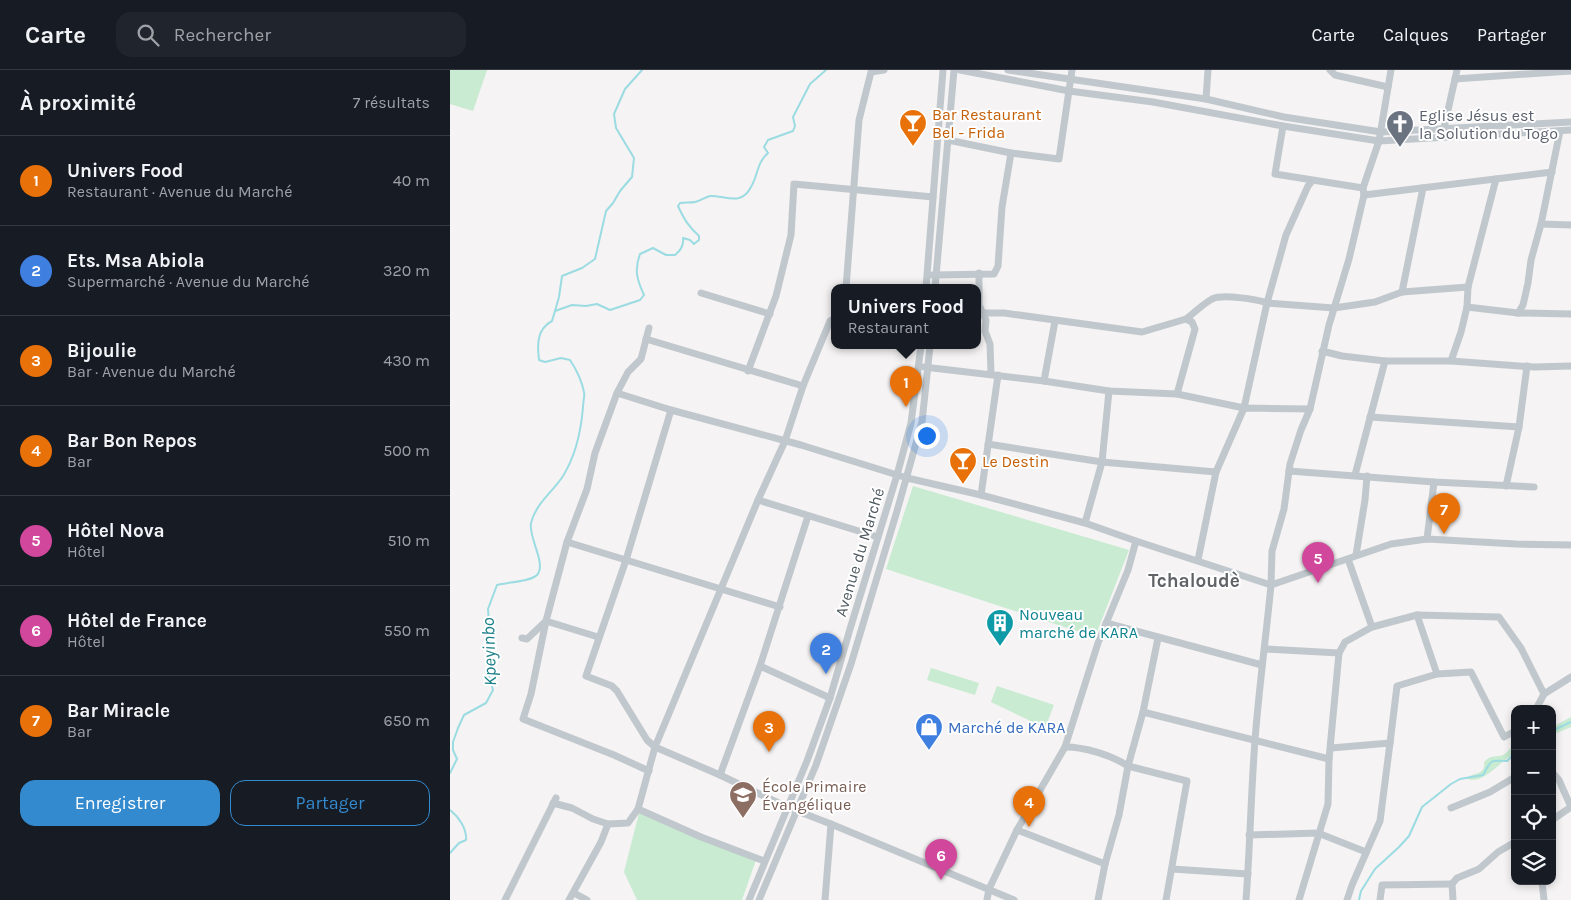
<!DOCTYPE html>
<html lang="fr">
<meta charset="utf-8">
<style>
:root{--surface:#171b24;--page:#20242c;--text:#f1f3f6;--muted:#9ea1a6;--line:#363941;--accent:#338ace}
body{margin:0;font-family:Karla,sans-serif;background:var(--page);color:var(--text)}
.controls{position:absolute;right:15px;bottom:15px;display:grid;overflow:hidden;border-radius:10px;box-shadow:0 2px 8px #0003}
.controls button{width:45px;height:45px;display:grid;place-items:center;padding:0;border:0;border-bottom:1px solid var(--line);background:var(--surface);color:var(--text);font:25px sans-serif}
.you{position:absolute;left:476px;top:365px;width:18px;height:18px;margin:-12px;border:4px solid #fff;border-radius:50%;background:#1a73e8;box-shadow:0 0 0 8px #1a73e833}
.badge{display:grid;place-items:center;width:32px;height:32px;border-radius:50%;background:var(--accent);color:#fff;font-size:16px;font-weight:700}
.pin{position:absolute;translate:-50% -41px;filter:drop-shadow(0 1px 2px #0008)}
.pin::after{content:'';position:absolute;top:26px;width:18px;height:15px;background:inherit;clip-path:polygon(0 0,100% 0,50% 100%)}
.popup{position:absolute;left:381px;top:214px;width:150px;height:65px;box-sizing:border-box;display:grid;place-content:center;border-radius:10px;background:var(--surface);filter:drop-shadow(0 1px 4px #0005);font-size:16px;white-space:nowrap;color:var(--muted)}
.popup b{font-size:19px;color:var(--text)}
.popup::after{content:'';position:absolute;left:50%;top:100%;margin-left:-10px;border:10px solid transparent;border-top-color:var(--surface)}
.list{margin:0;padding:0;list-style:none}
h2{display:flex;justify-content:space-between;align-items:center;height:65px;margin:0;padding:0 20px;font-size:21px}
h2 small{font-size:16px;font-weight:400;color:var(--muted)}
.list li{display:grid;grid-template-columns:32px 1fr auto;gap:15px;align-items:center;box-sizing:border-box;height:90px;padding:0 20px;border-top:1px solid var(--line)}
.list b{display:block;font-size:19px;white-space:nowrap}
.list p{margin:0;font-size:16px;white-space:nowrap;color:var(--muted)}
.list em{font-size:16px;font-style:normal;color:var(--muted)}
.actions{display:flex;gap:10px;padding:15px 20px}
.actions a{flex:1;padding:11px 0;border:1px solid var(--accent);border-radius:15px;text-align:center;font-size:18px;color:var(--accent)}
.actions .main{background:var(--accent);color:#fff}
.icon{flex:none;width:28px;height:28px;fill:none;stroke:currentColor;stroke-width:2;stroke-linecap:round;stroke-linejoin:round}
.map{position:relative;flex:none;width:1121px;height:830px;overflow:hidden}
header{display:flex;align-items:center;gap:30px;box-sizing:border-box;height:70px;padding:0 25px;background:var(--surface);border-bottom:1px solid var(--line)}
header strong{font-size:24px}
nav{display:flex;gap:28px;margin-inline-start:auto;font-size:18px}
.search{width:350px;height:45px;background:var(--page);display:flex;align-items:center;gap:12px;box-sizing:border-box;padding:0 18px;border-radius:15px;color:var(--muted);font-size:19px}
main{display:flex}
aside{flex:1;background:var(--surface)}
.map>svg:first-child{display:block}
.green{fill:#c8ebd1}
.lines{fill:none;stroke-linecap:round;stroke-linejoin:round}
.stream{stroke:#9bdce2;stroke-width:2}
.minor{stroke:#c1c8cd;stroke-width:7}
.labels{text-anchor:middle;stroke-width:4;stroke-linejoin:round;paint-order:stroke}
.food-label{font-size:16px;fill:#c56008;stroke:#fff;text-anchor:start}
.worship-label{font-size:16px;fill:#5b616d;stroke:#fff;text-anchor:start}
.street-label{font-size:16px;fill:#4d585e;stroke:#fff}
.culture-label{font-size:16px;fill:#0d838f;stroke:#fff;text-anchor:start}
.shop-label{font-size:16px;fill:#366cbe;stroke:#fff;text-anchor:start}
.education-label{font-size:16px;fill:#785e54;stroke:#fff;text-anchor:start}
.water-label{font-size:18px;font-style:italic;fill:#1e8089;stroke:#fff}
.quarter-label{font-size:19px;font-weight:bold;fill:#606467;stroke:#fff}
</style>
<header>
<strong>Carte</strong>
<div class="search"><svg class="icon" aria-label="search" viewBox="0 0 24 24"><circle cx="10" cy="10" r="6"/><path d="M15 15l6 6"/></svg>Rechercher</div>
<nav><a>Carte</a><a>Calques</a><a>Partager</a></nav>
</header>
<main>
<aside>
<h2>À proximité<small>7 résultats</small></h2>
<ul class="list">
<li><span class="badge" style="background:#e8710a">1</span><div><b>Univers Food</b><p>Restaurant · Avenue du Marché</p></div><em>40 m</em></li>
<li><span class="badge" style="background:#3f7fe0">2</span><div><b>Ets. Msa Abiola</b><p>Supermarché · Avenue du Marché</p></div><em>320 m</em></li>
<li><span class="badge" style="background:#e8710a">3</span><div><b>Bijoulie</b><p>Bar · Avenue du Marché</p></div><em>430 m</em></li>
<li><span class="badge" style="background:#e8710a">4</span><div><b>Bar Bon Repos</b><p>Bar</p></div><em>500 m</em></li>
<li><span class="badge" style="background:#d1479c">5</span><div><b>Hôtel Nova</b><p>Hôtel</p></div><em>510 m</em></li>
<li><span class="badge" style="background:#d1479c">6</span><div><b>Hôtel de France</b><p>Hôtel</p></div><em>550 m</em></li>
<li><span class="badge" style="background:#e8710a">7</span><div><b>Bar Miracle</b><p>Bar</p></div><em>650 m</em></li>
</ul>
<div class="actions"><a class="main">Enregistrer</a><a>Partager</a></div>
</aside>
<div class="map">
<svg width="1121" height="830" viewBox="0 0 1121 830">
<rect width="100%" height="100%" fill="#f5f3f3"/>
<g class="green">
<path d="M0,0h37l-14,41 -23,-7z"/>
<path d="M463,416l216,64 -34,87 -209,-68z"/>
<path d="M481,598l48,15 -4,12 -48,-15z"/>
<path d="M547,616l57,19 -9,23 -54,-26z"/>
<path d="M1121,647v10l-19,8v-8z"/>
<path d="M1065,673v10c-14,7 -33,34 -49,25 7,-5 20,-3 18,-16 8,-8 10,-4 19,-7 5,-3 8,-8 12,-12z"/>
<path d="M189,743l117,47 -14,40h-105l-13,-28z"/>
</g>
<g class="lines">
<g class="stream">
<path d="M105,241l4,-14 3,-21 20,-8 13,-9 11,-48 7,-8 7,-12 12,-14 2,-19 -18,-30 -2,-14 11,-25 17,-19"/>
<path d="M1102,661l19,-9"/>
<path d="M0,703l7,-14 -4,-9v-8l5,-14 6,-13 22,-12 7,-13 -5,-18 3,-22 -3,-41 9,-24c10,-3 33,-3 40,-10 10,-11 -9,-38 -6,-52 5,-20 21,-30 32,-47 13,-21 18,-44 20,-69 0,-5 2,-11 1,-15 -2,-10 -8,-23 -14,-32l-9,-2 -16,4 -6,-2c-2,-16 -2,-31 13,-39l3,-10 17,-6 14,1 11,-2 13,6 30,-10 4,-5c-7,-15 -10,-25 -4,-41l13,-6 13,7h9c5,-4 9,-10 8,-17l7,2 4,4 5,-4v-4c-11,-10 -15,-17 -21,-30l2,-3c5,-1 10,0 15,-1 6,-1 10,-5 15,-6 14,-1 31,11 41,-9 8,-14 5,-23 17,-34l-4,-6 4,-7 25,-9 2,-5 -2,-9 17,-33 16,-14"/>
<path d="M0,740c9,7 17,19 16,30l-7,3 -9,10"/>
<path d="M909,830l2,-9 14,-22 24,-22 10,-11 13,-29 29,-23 9,-5 23,-4c9,-15 5,-15 24,-14l8,-8"/>
</g>
<g class="minor">
<path d="M510,0l109,21 84,11 130,24 96,15 192,-11"/>
<path d="M558,0l198,29 78,18 97,15 190,-10"/>
<path d="M880,0l5,5 53,12"/>
<path d="M1005,9l116,-8"/>
<path d="M756,29l2,-29"/>
<path d="M833,56l-8,48 88,14"/>
<path d="M994,58l13,-58"/>
<path d="M498,70l63,13 48,6 13,-89"/>
<path d="M914,125l188,-23"/>
<path d="M1091,154l30,1"/>
<path d="M529,203v32l7,15 -1,11 5,13 1,30"/>
<path d="M482,205l62,-1 4,-8 4,-59 9,-54"/>
<path d="M396,218l13,-168 12,-48 13,-2"/>
<path d="M476,218l17,-218"/>
<path d="M485,218l19,-218"/>
<path d="M952,222l21,-104"/>
<path d="M251,223l69,21"/>
<path d="M1017,237l51,6 53,1"/>
<path d="M527,243h27l138,19 44,-13 6,3 3,7 -18,65"/>
<path d="M1068,243l5,-8 5,-22 3,-23 10,-36 19,-93"/>
<path d="M736,249c8,-6 17,-15 26,-20 10,-5 44,0 55,4l67,5 41,-6 27,-10 66,-5"/>
<path d="M199,258l-8,31 -13,13 -11,21 -22,60 -8,36 -20,53 -21,79 -15,73 -8,25 91,36 35,16"/>
<path d="M196,269l157,47"/>
<path d="M872,281l20,5 43,5 -30,114"/>
<path d="M935,291h66l83,6 37,-1"/>
<path d="M1001,291l10,-29 6,-25 1,-20 28,-108"/>
<path d="M474,297l120,14 65,10 68,3 67,14 23,-105 19,-68 22,-49 4,-5"/>
<path d="M298,301l28,-75 15,-61 3,-51 139,13"/>
<path d="M594,311l11,-60"/>
<path d="M167,323l54,17 130,35 106,33 74,17 104,28 51,18 135,44 1,-34 12,-42 6,-45 11,-34 9,-21 19,-84 20,-66 15,-64 -1,-7 16,-47 12,-71"/>
<path d="M221,340l-45,150 -40,116 26,10 5,5 30,49 8,7 65,28 67,32 44,17 183,76"/>
<path d="M920,347l149,10"/>
<path d="M538,374l114,18 114,10"/>
<path d="M839,401l145,11 100,5"/>
<path d="M1056,416l13,-59 8,-61"/>
<path d="M531,425l17,-120"/>
<path d="M308,430l120,37"/>
<path d="M635,453l17,-61 7,-71"/>
<path d="M977,469l7,-57"/>
<path d="M117,472l213,65"/>
<path d="M906,485l9,-55 2,-24"/>
<path d="M898,489l24,68"/>
<path d="M748,490l18,-88 28,-64 66,1"/>
<path d="M656,553l156,42"/>
<path d="M72,568l5,1 19,-18 52,16"/>
<path d="M815,579l74,4"/>
<path d="M310,596l70,32"/>
<path d="M987,604l34,-2 33,65 11,-6"/>
<path d="M1086,639l8,-15 27,-17"/>
<path d="M693,642l15,-74"/>
<path d="M881,678l59,-5 7,-57 40,-12 -20,-59"/>
<path d="M1102,702l7,8 12,27"/>
<path d="M270,705l40,-109 48,-150"/>
<path d="M103,733l19,5 21,11 15,5 20,-1 10,-14 63,28 63,24"/>
<path d="M1001,738l39,-16 25,-15"/>
<path d="M188,739l17,-62 103,-247 27,-59 18,-55 27,-65 5,-3"/>
<path d="M1102,750l19,-13"/>
<path d="M567,760l88,34 14,-49 9,-49c-17,-11 -43,-19 -63,-19"/>
<path d="M799,765l69,-2 48,19"/>
<path d="M722,799l76,5"/>
<path d="M1092,811l2,19"/>
<path d="M124,823l13,7"/>
<path d="M55,830l51,-102"/>
<path d="M119,830l32,-58 7,-18"/>
<path d="M299,830l58,-139 23,-63 20,-69 47,-154 14,-52 10,-77"/>
<path d="M309,830l57,-135 35,-101 46,-153 25,-89 8,-76"/>
<path d="M375,830l6,-76"/>
<path d="M537,830l2,-11 28,-59 48,-83 33,-104 30,-73 8,-29"/>
<path d="M648,830l7,-36"/>
<path d="M716,830l21,-119 -59,-15 15,-54 186,47"/>
<path d="M796,830c4,-53 5,-107 9,-160 4,-52 11,-103 16,-155l120,-41 36,-5 89,5 55,1"/>
<path d="M849,830l29,-96 1,-45 10,-106 6,-11 27,-15 45,-12 82,2 22,31 23,46"/>
<path d="M897,830l5,-15 28,-64 10,-78"/>
<path d="M930,830l2,-15 70,-1"/>
<path d="M1003,830l-1,-16 5,-6 22,-9 19,-17 17,-10"/>
</g>
</g>
<defs>
<symbol id="bar-pin" viewBox="-11 -11 22 30"><path d="M0 17L-7.5 6A9.5 9.5 0 1 1 7.5 6Z" fill="#e8710a" stroke="#fff"/><path d="M-6-5H6L.8 .8V4.5H3.5V6h-7V4.5H-.8V.8Z" fill="#fff"/></symbol>
<symbol id="church-pin" viewBox="-11 -11 22 30"><path d="M0 17L-7.5 6A9.5 9.5 0 1 1 7.5 6Z" fill="#6b7280" stroke="#fff"/><path d="M-1.2-6h2.4v3.5h3.3v2.4h-3.3V6h-2.4V-.1h-3.3v-2.4h3.3Z" fill="#fff"/></symbol>
<symbol id="building-pin" viewBox="-11 -11 22 30"><path d="M0 17L-7.5 6A9.5 9.5 0 1 1 7.5 6Z" fill="#0f9aa8" stroke="#fff"/><path d="M-4-6H4V6H1V3H-1V6H-4ZM-2.5-4.3h1.7v1.8h-1.7ZM.8-4.3h1.7v1.8H.8ZM-2.5-1h1.7V.8h-1.7ZM.8-1h1.7V.8H.8Z" fill="#fff"/></symbol>
<symbol id="shop-pin" viewBox="-11 -11 22 30"><path d="M0 17L-7.5 6A9.5 9.5 0 1 1 7.5 6Z" fill="#3f7fe0" stroke="#fff"/><path d="M-5-2.5h2.3a2.7 3.5 0 0 1 5.4 0H5L5.5 6h-11ZM-1.5-2.5h3a1.5 2.3 0 0 0-3 0Z" fill="#fff"/></symbol>
<symbol id="school-pin" viewBox="-11 -11 22 30"><path d="M0 17L-7.5 6A9.5 9.5 0 1 1 7.5 6Z" fill="#8d6e63" stroke="#fff"/><path d="M0-5L7-2L0 1L-7-2ZM-4 1L0 2.5L4 1V4Q0 6-4 4Z" fill="#fff"/></symbol>
</defs>
<g fill-rule="evenodd">
<use href="#bar-pin" x="447" y="37" width="32" height="43"/>
<use href="#church-pin" x="934" y="38" width="32" height="43"/>
<use href="#bar-pin" x="497" y="375" width="32" height="43"/>
<use href="#building-pin" x="534" y="537" width="32" height="43"/>
<use href="#shop-pin" x="463" y="641" width="32" height="43"/>
<use href="#school-pin" x="277" y="709" width="32" height="43"/>
</g>
<g class="labels">
<g class="food-label">
<text x="482" y="50">Bar Restaurant<tspan x="482" dy="18">Bel - Frida</tspan></text>
<text x="532" y="397">Le Destin</text>
</g>
<g class="worship-label">
<text x="969" y="51">Eglise Jésus est<tspan x="969" dy="18">la Solution du Togo</tspan></text>
</g>
<g class="street-label">
<text transform="translate(409 482) rotate(-73)" y="6">Avenue du Marché</text>
</g>
<g class="culture-label">
<text x="569" y="550">Nouveau<tspan x="569" dy="18">marché de KARA</tspan></text>
</g>
<g class="shop-label">
<text x="498" y="663">Marché de KARA</text>
</g>
<g class="education-label">
<text x="312" y="722">École Primaire<tspan x="312" dy="18">Évangélique</tspan></text>
</g>
<g class="water-label">
<text transform="translate(39 582) rotate(-92)" y="6">Kpeyinbo</text>
</g>
<g class="quarter-label">
<text x="744" y="517">Tchaloudè</text>
</g>
</g>
</svg>
<div class="controls">
<button>+</button>
<button>−</button>
<button><svg class="icon" aria-label="locate" viewBox="0 0 24 24"><circle cx="12" cy="12" r="6"/><path d="M12 2v4M12 18v4M2 12h4M18 12h4"/></svg></button>
<button><svg class="icon" aria-label="layers" viewBox="0 0 24 24"><path d="M12 4l9 5-9 5-9-5zM3 14l9 5 9-5"/></svg></button>
</div>
<div class="you"></div>
<div class="pin badge" style="left:456px;top:337px;background:#e8710a">1</div>
<div class="popup"><b>Univers Food</b>Restaurant</div>
<div class="pin badge" style="left:376px;top:604px;background:#3f7fe0">2</div>
<div class="pin badge" style="left:319px;top:682px;background:#e8710a">3</div>
<div class="pin badge" style="left:579px;top:757px;background:#e8710a">4</div>
<div class="pin badge" style="left:868px;top:513px;background:#d1479c">5</div>
<div class="pin badge" style="left:491px;top:810px;background:#d1479c">6</div>
<div class="pin badge" style="left:994px;top:464px;background:#e8710a">7</div>
</div>
</main>
